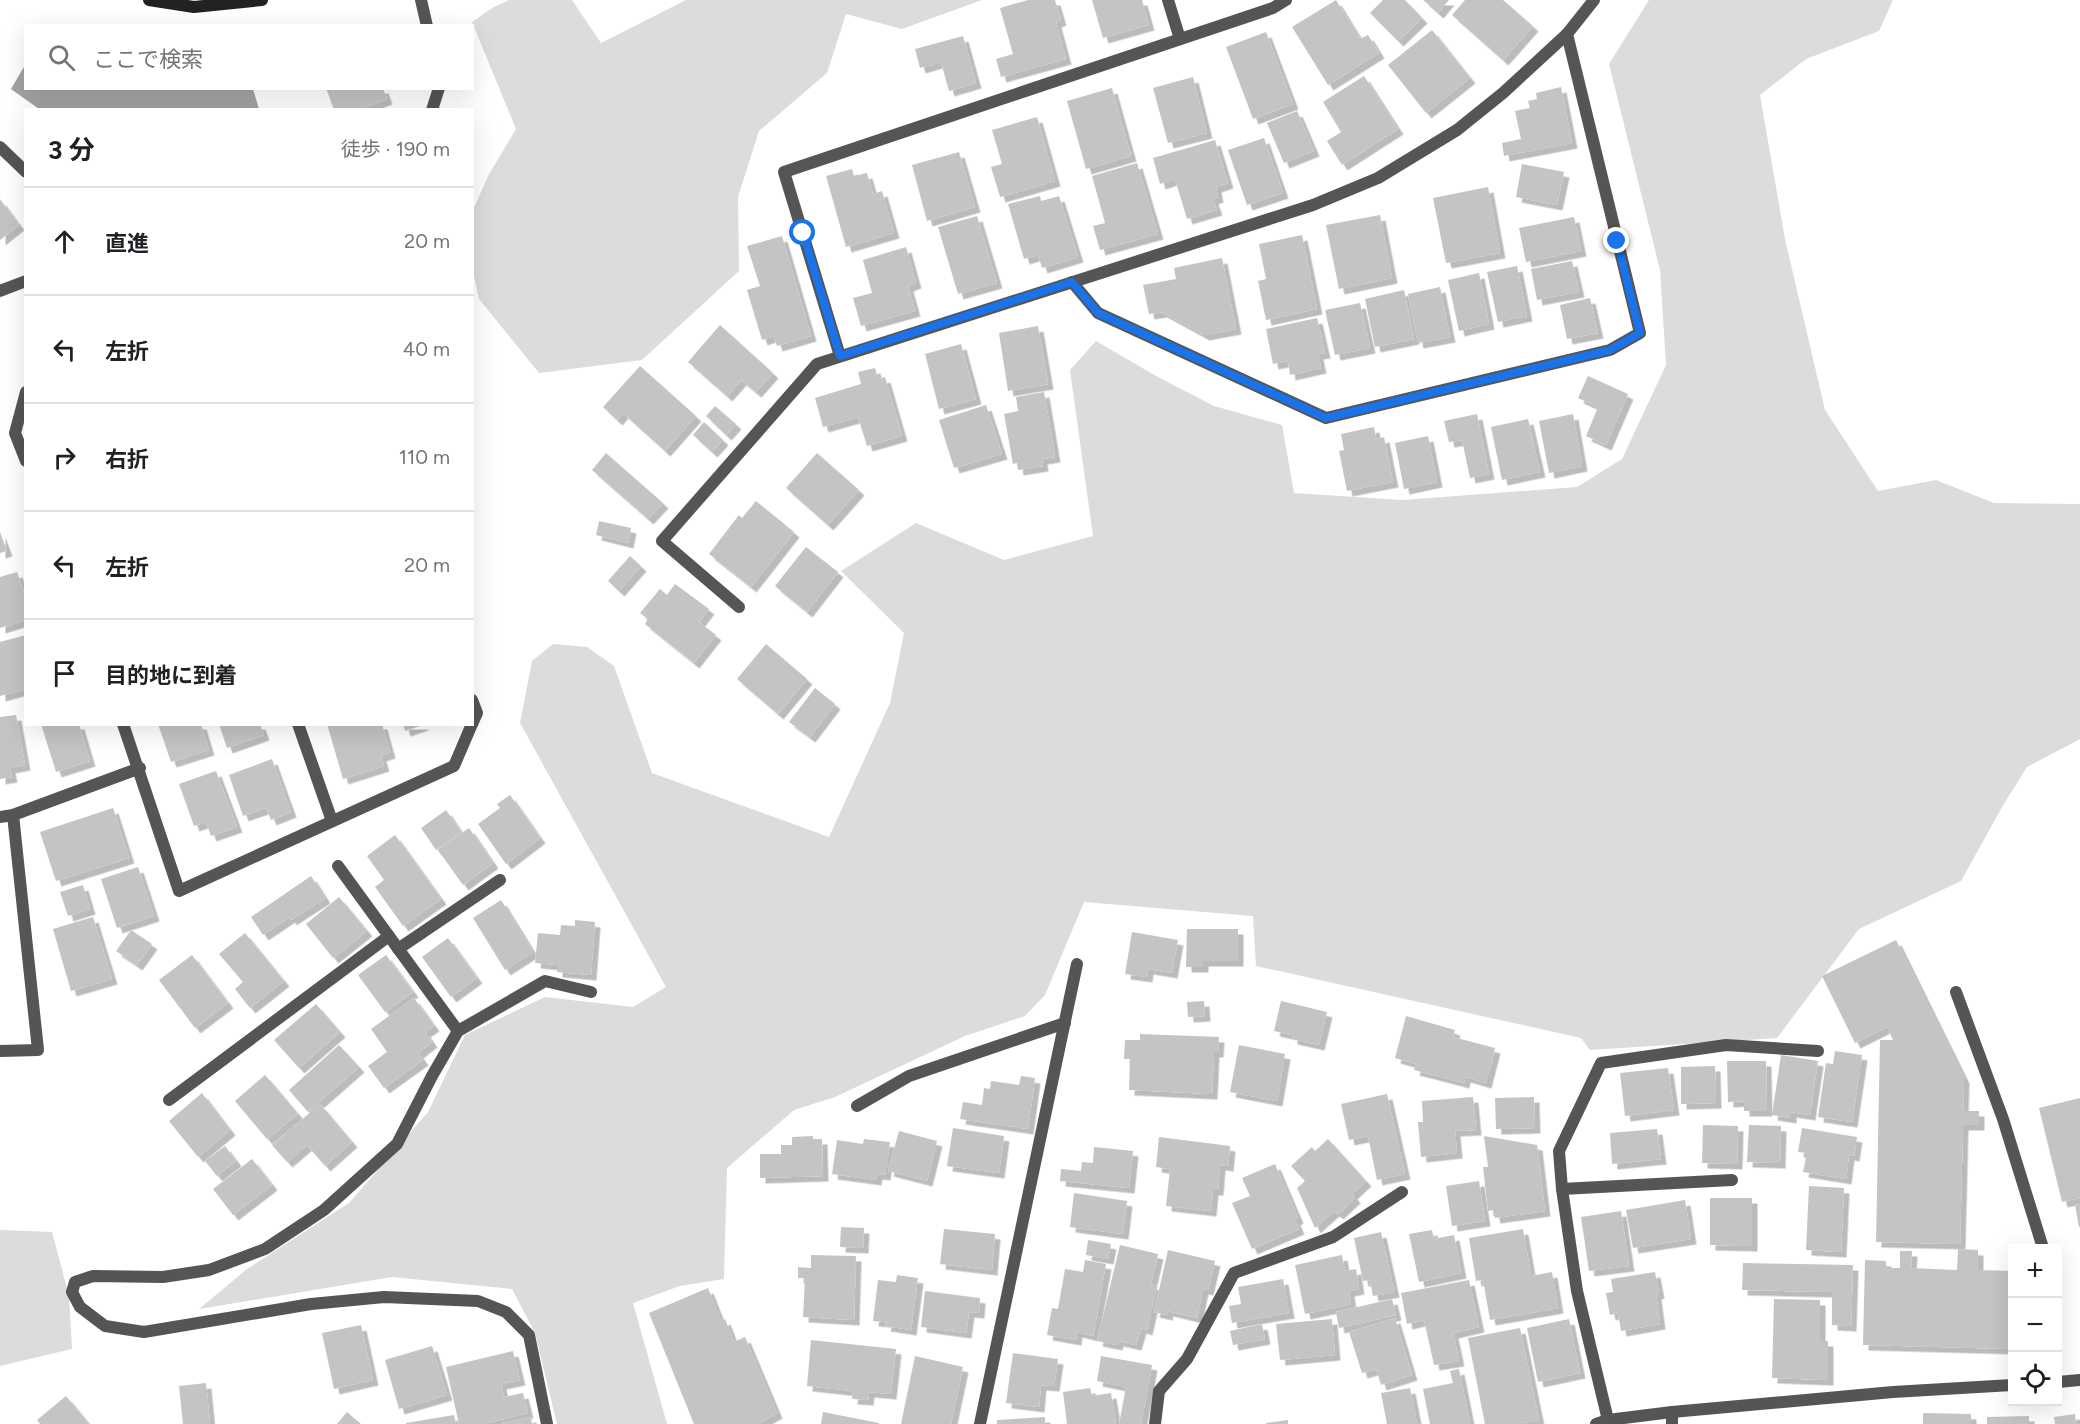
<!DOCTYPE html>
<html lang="ja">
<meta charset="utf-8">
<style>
:root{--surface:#fff;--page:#f6f6f6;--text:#202124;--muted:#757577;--line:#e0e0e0}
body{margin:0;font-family:Figtree,"Noto Sans JP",sans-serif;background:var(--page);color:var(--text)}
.controls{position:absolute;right:18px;bottom:18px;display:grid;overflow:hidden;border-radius:0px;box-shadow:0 6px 24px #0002}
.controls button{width:54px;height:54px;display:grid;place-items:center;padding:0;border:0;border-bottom:2px solid var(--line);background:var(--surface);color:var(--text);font:30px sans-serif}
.stop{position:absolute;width:18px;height:18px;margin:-14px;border:4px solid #1a73e8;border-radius:50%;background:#fff}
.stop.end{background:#1a73e8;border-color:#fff;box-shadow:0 2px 6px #0008}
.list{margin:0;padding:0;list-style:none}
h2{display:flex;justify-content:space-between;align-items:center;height:78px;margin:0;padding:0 24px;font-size:26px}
h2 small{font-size:20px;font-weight:400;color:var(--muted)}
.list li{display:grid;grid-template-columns:39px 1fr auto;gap:18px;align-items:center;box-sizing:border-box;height:108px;padding:0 24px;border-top:2px solid var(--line)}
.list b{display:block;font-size:22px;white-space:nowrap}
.list em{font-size:20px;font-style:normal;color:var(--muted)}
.icon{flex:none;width:33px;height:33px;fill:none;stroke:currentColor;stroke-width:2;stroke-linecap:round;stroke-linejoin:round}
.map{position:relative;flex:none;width:2080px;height:1424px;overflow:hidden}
.search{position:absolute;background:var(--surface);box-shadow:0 6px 24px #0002;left:24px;top:24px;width:450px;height:66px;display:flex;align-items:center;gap:15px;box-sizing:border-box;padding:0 21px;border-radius:0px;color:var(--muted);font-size:22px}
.panel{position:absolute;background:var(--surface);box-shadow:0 6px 24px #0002;left:24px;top:108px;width:450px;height:618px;border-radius:0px}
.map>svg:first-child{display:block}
.green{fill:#dcdcdc}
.water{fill:#a3a3a3}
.building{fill:#c4c4c4;filter:url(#shadow)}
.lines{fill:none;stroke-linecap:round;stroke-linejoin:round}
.street{stroke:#555;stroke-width:12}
.secondary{stroke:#222;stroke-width:12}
.route{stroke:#1a73e8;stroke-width:8}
</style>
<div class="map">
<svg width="2080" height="1424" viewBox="0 0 2080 1424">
<defs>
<filter id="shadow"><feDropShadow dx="5.5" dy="5.5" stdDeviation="0" flood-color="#0004"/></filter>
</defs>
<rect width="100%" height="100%" fill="#fff"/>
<g class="green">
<path d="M509,0h63l29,43 85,-43h296l-80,29 -56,-15 -19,59 -68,58 -21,66 1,74 -97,89 -103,13 -60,-74 -6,-28v-61l15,-34 28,-47 -44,-107 20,-14z"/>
<path d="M1649,0h244l-14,31 -73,28 -46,36 25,144 40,171 53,81 58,-11 58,23 86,1v235l-53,28 -25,40 -41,74 -102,48 -82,109 -187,12 -9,-12 -325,-72 -3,-50 -169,-14 -39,93 -20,21 -60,20 -130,61 -41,13 -67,58 -3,111 -44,7 -47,17 34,121h-110l-22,-91 -23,-44 -120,-12 -193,32 48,-40 102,-66 79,-91 37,-77 80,-38 88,10 33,-20 -146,-264 12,-62 21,-17 34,3 27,19 38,107 177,64 61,-134 14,-70 -63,-62 75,-48 88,37 89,-24 -23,-166 26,-29 60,35 58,30 68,19 12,68 108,7 175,-13 45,-28 44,-94 -6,-95 -51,-206z"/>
<path d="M0,1230l52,2 17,64 3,53 -72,17z"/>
</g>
<path class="water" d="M25,65l1,23 227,1 6,20h-220l-28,-20z"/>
<g class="building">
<path d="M1028,0h27l6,20 -5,2 10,37 -65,18 -5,-18 17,-5 -13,-46z"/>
<path d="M1092,0h50l7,25 -46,13z"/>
<path d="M1336,0l24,39 8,-4 11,18 -51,32 -36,-58z"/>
<path d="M1383,0h22l17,18 -24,23 -28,-28z"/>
<path d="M1423,0h26l-11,13z"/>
<path d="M1465,0h38l30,26 -30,34 -51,-45z"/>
<path d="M1432,30l38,48 -44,35 -38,-48z"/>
<path d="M1266,32l27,72 -40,15 -27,-72z"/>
<path d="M963,36l13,47 -27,8 -8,-29 -21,6 -5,-19z"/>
<path d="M1364,76l34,53 -56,36 -15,-24 14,-9 -18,-30z"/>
<path d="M1193,77l14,56 -39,10 -15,-55z"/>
<path d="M1561,87l11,56 -68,13 -2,-13 19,-4 -6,-28 15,-3 -2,-7 9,-2 -1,-6z"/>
<path d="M326,88h57l4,11 -29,11h-24z"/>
<path d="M1112,88l19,68 -45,13 -19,-68z"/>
<path d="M1297,111l17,40 -30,12 -17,-40z"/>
<path d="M1037,117l18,64 -55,16 -9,-30 11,-3 -10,-34z"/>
<path d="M1264,138l19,55 -36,12 -19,-55z"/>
<path d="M1215,140l13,43 -12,4 2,10 -5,2 4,11 -30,9 -12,-40 -15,5 -7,-26z"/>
<path d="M959,152l16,55 -48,14 -15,-56z"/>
<path d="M1137,163l21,71 -58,16 -7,-24 12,-3 -13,-47z"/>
<path d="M1522,164l42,8 -7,33 -41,-8z"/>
<path d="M852,169l2,7 13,-3 6,21 9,-3 12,42 -48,14 -20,-71z"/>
<path d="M1488,187l12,66 -54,10 -13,-65z"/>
<path d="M1040,196l1,5 18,-5 19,61 -36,11 -4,-13 -14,4 -16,-55z"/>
<path d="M0,199l19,26 -19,15z"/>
<path d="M1380,215l12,63 -53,11 -13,-64z"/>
<path d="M977,216l20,67 -39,11 -20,-67z"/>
<path d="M1574,217l7,34 -55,11 -7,-34z"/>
<path d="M1302,235l15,74 -51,11 -8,-39 8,-2 -7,-35z"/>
<path d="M782,236l29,100 -34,10 -3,-10 -12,4 -15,-50 13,-4 -13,-40z"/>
<path d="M906,247l10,36 -8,3 7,25 -54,15 -8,-28 19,-5 -9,-33z"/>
<path d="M1222,258l14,71 -32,6 -42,-23 -13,2 -6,-29 33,-6 -2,-11z"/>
<path d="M1572,261l7,31 -42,8 -6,-31z"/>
<path d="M1517,266l10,50 -29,6 -11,-50z"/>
<path d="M1479,273l10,51 -30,7 -11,-51z"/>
<path d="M1440,287l10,50 -32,6 -10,-49z"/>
<path d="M1404,290l10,49 -39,8 -10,-48z"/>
<path d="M1590,298l8,35 -31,6 -7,-34z"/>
<path d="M1360,303l10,45 -35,7 -10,-45z"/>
<path d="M1317,318l8,35 -7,1 3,14 -31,7 -2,-14 -15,3 -7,-35z"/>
<path d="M720,325l53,48 -17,19 -15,-12 -14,16 -39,-34z"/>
<path d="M1038,326l10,58 -40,7 -9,-58z"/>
<path d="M961,344l15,55 -37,10 -14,-55z"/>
<path d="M640,366l56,50 -31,35 -42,-38 -6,7 -14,-13z"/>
<path d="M875,368l3,11 7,-2 17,59 -35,10 -9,-29 -35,10 -8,-29 46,-14 -3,-12z"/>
<path d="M1588,376l40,18 -22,51 -20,-9 12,-29 -20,-9z"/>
<path d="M1044,392l11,65 -13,2 1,7 -25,4 -1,-7 -4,1 -9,-50 14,-3 -2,-14z"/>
<path d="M986,405l16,49 -48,14 -15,-48z"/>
<path d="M715,406l21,18 -10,11 -20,-19z"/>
<path d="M1477,414l12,60 -19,4 -8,-38 -13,2 -5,-21z"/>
<path d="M1573,414l9,52 -33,7 -10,-52z"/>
<path d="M1528,419l12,53 -38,8 -11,-53z"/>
<path d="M704,422l19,18 -11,12 -19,-17z"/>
<path d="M1374,427l2,12 8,-2 9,45 -46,9 -8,-40 5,-1 -3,-16z"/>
<path d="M1428,436l9,46 -33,7 -9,-46z"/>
<path d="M606,453l57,50 -15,16 -56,-49z"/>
<path d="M817,453l42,37 -31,35 -42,-37z"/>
<path d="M756,501l38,31 -43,55 -42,-33 30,-39 3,3z"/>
<path d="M599,521l32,7 -3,15 -32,-8z"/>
<path d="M0,532l7,19 -7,2z"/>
<path d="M806,547l32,25 -31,40 -32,-26z"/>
<path d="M630,556l11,10 -22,25 -11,-10z"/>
<path d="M17,572l9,26v22l-26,8v-51z"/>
<path d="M675,584l34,25 -10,13 17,13 -22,28 -49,-39 3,-5 -8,-6 20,-24 7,6z"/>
<path d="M26,635v54l-26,7v-54z"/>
<path d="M766,644l41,35 -29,35 -41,-35z"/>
<path d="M815,688l20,16 -25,33 -21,-15z"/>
<path d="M16,715l9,50 -15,3 2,9 -12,2v-62z"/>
<path d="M41,724h38l11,37 -34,11z"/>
<path d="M158,724h43l8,26 -38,12z"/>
<path d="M219,724h41l4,11 -37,13z"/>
<path d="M327,724h55l8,29 -9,3 3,10 -41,13z"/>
<path d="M403,724h20v1l-18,6z"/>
<path d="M272,759l19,53 -20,8 -5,-12 -23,8 -14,-41z"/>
<path d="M216,771l21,56 -26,9 -5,-14 -12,4 -15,-42z"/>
<path d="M510,795l30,43 -34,26 -28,-40 22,-16 -3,-4z"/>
<path d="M113,808l16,50 -73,23 -16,-49z"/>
<path d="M446,810l15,22 -25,18 -15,-22z"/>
<path d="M469,828l24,35 -30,22 -25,-35z"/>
<path d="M395,835l46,64 -38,27 -28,-39 9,-7 -17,-24z"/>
<path d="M138,867l16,49 -37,12 -16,-49z"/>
<path d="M311,876l14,22 -34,22 -1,-3 -27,18 -12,-18z"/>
<path d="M83,885l7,24 -22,7 -8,-24z"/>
<path d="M339,897l28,34 -34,27 -27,-34z"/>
<path d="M501,900l32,52 -28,18 -32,-52z"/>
<path d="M93,917l19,62 -41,12 -18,-62z"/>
<path d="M575,920l20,2 -4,53 -34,-3v-7l-22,-2 3,-30 22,2 1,-10 14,1z"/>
<path d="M1187,929h51v32h-35v6h-17z"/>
<path d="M131,930l21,14 -15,21 -21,-14z"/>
<path d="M1132,932l46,8 -6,33 -24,-4 -1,8 -22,-3z"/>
<path d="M245,933l39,48 -34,27 -15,-19 8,-7 -24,-28z"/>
<path d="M448,938l29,40 -26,19 -29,-40z"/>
<path d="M1896,940l68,138 -1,33h16v14h-16l-3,119 -84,-2 4,-202h13l-6,-13 -32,16 -33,-67z"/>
<path d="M192,955l36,48 -33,25 -36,-48z"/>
<path d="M386,955l27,37 -28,20 -27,-37z"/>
<path d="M414,998l20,28 -9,6 7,10 -14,11 5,7 -39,28 -16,-22 19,-14 -16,-23z"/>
<path d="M1204,1001l1,15 -17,1 -1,-15z"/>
<path d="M1281,1001l46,11 -8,33 -27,-6v-4l-18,-4z"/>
<path d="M316,1004l24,28 -41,36 -25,-28z"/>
<path d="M1406,1016l49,14 -2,7 42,11 -9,35 -21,-6 -1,6 -50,-13 2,-6 -21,-6z"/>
<path d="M1140,1034l79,3 -1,15h-4l-2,42 -83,-4 1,-31h-6l1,-19h15z"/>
<path d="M339,1045l20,22 -51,45 -19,-22z"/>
<path d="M1239,1045l46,9 -8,47 -47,-9z"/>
<path d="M1835,1051l27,4 -10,67 -34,-5 8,-54 7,1z"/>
<path d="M1781,1055l37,6 -8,54 -19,-3v6l-19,-3z"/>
<path d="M1727,1061h39l1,50h-23v-10l-16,1z"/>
<path d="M1715,1066l1,37 -35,1v-37z"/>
<path d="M1668,1068l6,42 -49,6 -5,-43z"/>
<path d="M265,1075l33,39 -31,25 -32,-38z"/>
<path d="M1021,1076l14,2 -7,51 -68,-10 3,-17 19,3 2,-17 6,1 1,-8 28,4z"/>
<path d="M202,1093l28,37 -32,27 -29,-36z"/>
<path d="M1387,1094l18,80 -28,6 -9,-44 -19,4 -8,-36z"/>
<path d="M1473,1097l3,33 -21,1 2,22 -36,4 -3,-35h5l-1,-21z"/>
<path d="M1534,1097l1,31 -39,1 -1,-31z"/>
<path d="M2080,1098v100l-18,4 -23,-94z"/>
<path d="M320,1104l32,38 -27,24 -18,-21 -20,17 -15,-17z"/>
<path d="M1703,1125l35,1 -1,38 -35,-1z"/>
<path d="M1749,1125l32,1 -1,37 -33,-1z"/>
<path d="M953,1128l51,8 -5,37 -52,-7z"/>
<path d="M1802,1128l55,9 -3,19 -5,-1 -3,24 -43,-7 4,-19 -9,-1z"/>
<path d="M1657,1129l4,30 -49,5 -2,-31z"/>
<path d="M899,1131l38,10 -10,40 -39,-10z"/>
<path d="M813,1136v3h9l1,37 -63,2v-24h21v-9h11v-8z"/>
<path d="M1484,1136l53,9 8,66 -50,7 -2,-8 -5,1 -5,-44h5z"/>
<path d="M1159,1137l71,9 -2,20 -8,-1 -2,25h-5l-2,21 -45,-5 4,-37 -14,-2z"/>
<path d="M864,1139l26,3 -5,33 -8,-1 -1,6 -44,-6 5,-34 26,4z"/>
<path d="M1328,1139l38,42 -14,13 3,4 -17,16 -4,-3 -19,17 -18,-40 8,-7 -14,-15 21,-19 3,4z"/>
<path d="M225,1146l11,15 -19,15 -12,-15z"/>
<path d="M1094,1147l39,4 -4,37 -69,-7 1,-12 20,2 1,-9 11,1z"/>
<path d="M252,1159l20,26 -39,30 -20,-26z"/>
<path d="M1275,1164l23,54 -3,2 4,9 -47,20 -20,-46 18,-7 -8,-18z"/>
<path d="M1479,1181l6,40 -33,5 -6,-40z"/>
<path d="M1809,1186l35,2 -3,64 -35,-2z"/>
<path d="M1074,1193l53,8 -4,33 -53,-7z"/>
<path d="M1710,1198h42v48l-42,-1z"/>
<path d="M1685,1200l6,39 -58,9 -7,-38z"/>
<path d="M2080,1204v23h-1l-4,-22z"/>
<path d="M1621,1211l8,55 -40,5 -8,-54z"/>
<path d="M841,1227l23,1 -1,20 -23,-1z"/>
<path d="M944,1229l51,5 -3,36 -52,-6z"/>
<path d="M1523,1229l8,47 21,-4 6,36 -68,12 -7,-40 -7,1 -7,-43z"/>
<path d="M1432,1230l2,9 20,-4 7,38 -42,9 -10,-48z"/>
<path d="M1381,1232l13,60 -21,4 -3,-16 -7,1 -9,-43z"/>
<path d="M1088,1240l23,4 -3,15 -22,-4z"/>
<path d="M1120,1245l38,9 -7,30 6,2 -10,44 -6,-2 -5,17 -18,-4 -1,4 -20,-4z"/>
<path d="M1958,1249l20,1v20l34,1v78l-149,-4 2,-85 21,1v7h14v-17h12l-1,17 46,2z"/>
<path d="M1168,1250l47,11 -7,29 -5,-1 -6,29 -29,-7 -1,4 -13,-3z"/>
<path d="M811,1255l45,1 -2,64 -51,-3 2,-39h-7v-11l13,1z"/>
<path d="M1342,1255l3,16 11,-2 3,20 -10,2 2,13 -46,10 -10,-49z"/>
<path d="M1085,1260l21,4 -13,72 -16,-4 -1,8 -29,-5 5,-27 6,1 7,-40 18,3z"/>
<path d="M1743,1263l110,2 -2,61 -19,-1v-33l-90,-2z"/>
<path d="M1655,1272l4,21 -3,1 4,30 -39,7 -3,-18 -8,2 -4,-22 7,-1 -2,-13z"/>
<path d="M897,1275l21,3 -7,52 -26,-4 1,-4 -13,-1 5,-41 18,2z"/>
<path d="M1283,1279l6,34 -57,10 -3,-17 12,-2 -3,-17z"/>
<path d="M1469,1280l10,47 -26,6 6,28 -25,4 -10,-45 -17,4 -6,-31z"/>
<path d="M708,1288l13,33 4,-2 9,23 11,-5 32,76 -19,11h-64l-45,-111z"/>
<path d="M925,1291l55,7 -1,15 -10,-1 -3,21 -45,-6z"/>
<path d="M1392,1299l4,16 -57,13 -3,-16z"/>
<path d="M1774,1299l46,1v41h8v39l-56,-2z"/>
<path d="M1395,1318l17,57 -31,10 -5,-16 -14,4 -13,-41z"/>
<path d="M1332,1319l3,36 -55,5 -4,-36z"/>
<path d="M1569,1319l11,54 -42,9 -11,-54z"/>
<path d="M1262,1324l3,15 -32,6 -3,-14z"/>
<path d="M361,1325l12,55 -39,9 -12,-56z"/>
<path d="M1520,1328l19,92 -23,4h-31l-17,-86z"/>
<path d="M811,1340l85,9 -5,45 -22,-2 -1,8 -16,-1 1,-8 -46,-5z"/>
<path d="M432,1346l15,49 -48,14 -14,-49z"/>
<path d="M513,1351l7,29 -19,4 3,13 19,-4 5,20 -45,11h-24l-13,-57z"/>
<path d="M1013,1353l45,6 -4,27 -13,-1 -2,22 -33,-4z"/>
<path d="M915,1356l48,11 -12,57h-50z"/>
<path d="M1101,1356l51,9 -11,59h-22l7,-37 -29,-6z"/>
<path d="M1459,1369l11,55h-40l-7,-35 30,-6 -3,-12z"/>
<path d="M206,1383l4,41h-27l-4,-38z"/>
<path d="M1090,1388l2,8 19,-3 5,31h-49l-4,-32z"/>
<path d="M1410,1388l7,36h-30l-6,-31z"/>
<path d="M66,1396l23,28h-49l-3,-4z"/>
<path d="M347,1412l14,12h-24z"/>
<path d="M823,1412l56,11v1h-58z"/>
<path d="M1923,1413l48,1v10h-48z"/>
<path d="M2075,1414l1,10h-21l-1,-7z"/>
<path d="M454,1415l2,9h-50v-1z"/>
<path d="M2029,1416v8h-42v-7z"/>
<path d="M531,1417l1,7h-30v-1z"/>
<path d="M1045,1417v7h-48v-4z"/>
<path d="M1288,1420v4h-22v-1z"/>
</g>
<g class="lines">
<g class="street">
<path d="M421,0l6,26"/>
<path d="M1168,0l12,39"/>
<path d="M432,110l7,-22"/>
<path d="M0,147l26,25"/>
<path d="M1072,282l26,31 228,105 284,-68 30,-17 -73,-299"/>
<path d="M0,291l26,-10"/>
<path d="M840,356l-56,-184 489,-164 13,-8"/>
<path d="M26,392l-11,41 11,28"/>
<path d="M739,607l-77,-66 155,-177 496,-159 65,-27 79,-48 46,-37 64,-59 27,-34"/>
<path d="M472,700l5,13 -5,11"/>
<path d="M123,724l56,167 275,-125 18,-42"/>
<path d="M298,724l34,97"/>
<path d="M0,817l13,-2 127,-47"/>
<path d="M338,866l120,165"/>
<path d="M398,949l102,-69"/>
<path d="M1956,992l47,127 40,129"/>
<path d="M0,1051l38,-1 -25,-235"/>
<path d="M169,1100l220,-164"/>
<path d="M857,1106l52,-30 156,-53"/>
<path d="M1562,1189l170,-9"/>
<path d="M2058,1382l22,-2"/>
<path d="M1608,1420l-31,-129 -15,-102 -3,-38 42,-88 125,-18 92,6"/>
<path d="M547,1424l-18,-89 -23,-23 -28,-11 -94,-4 -73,7 -167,28 -39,-6 -25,-19 -8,-15 3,-10 18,-6 70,1 46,-7 56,-21 59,-39 73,-66 35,-68 26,-45 87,-50 46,11"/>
<path d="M980,1424l97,-460"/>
<path d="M1155,1424l4,-33 28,-32 47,-86 99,-36 69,-45"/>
<path d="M1596,1424l12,-4 64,-8 221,-20 119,-7"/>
<path d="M1672,1424v-12"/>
</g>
<path class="secondary" d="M149,0l45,7 68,-7"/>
</g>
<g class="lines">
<path class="route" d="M803,233l37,123 232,-74 26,31 228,105 284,-68 30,-17 -23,-92"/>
</g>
</svg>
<div class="controls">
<button>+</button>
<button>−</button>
<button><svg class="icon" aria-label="locate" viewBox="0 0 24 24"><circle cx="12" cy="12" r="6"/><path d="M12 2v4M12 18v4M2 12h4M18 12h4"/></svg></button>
</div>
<div class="stop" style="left:803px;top:233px"></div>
<div class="stop end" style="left:1617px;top:241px"></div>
<div class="search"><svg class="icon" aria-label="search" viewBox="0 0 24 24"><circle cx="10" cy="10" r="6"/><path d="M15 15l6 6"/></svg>ここで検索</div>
<section class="panel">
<h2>3 分<small>徒歩 · 190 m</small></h2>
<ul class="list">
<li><svg class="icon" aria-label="ahead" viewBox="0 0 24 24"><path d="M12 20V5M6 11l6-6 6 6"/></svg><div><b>直進</b></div><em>20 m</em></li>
<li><svg class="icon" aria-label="left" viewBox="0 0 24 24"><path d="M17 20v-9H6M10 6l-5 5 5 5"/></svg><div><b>左折</b></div><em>40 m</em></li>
<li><svg class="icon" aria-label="right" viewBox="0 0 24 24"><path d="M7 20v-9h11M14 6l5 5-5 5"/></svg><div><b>右折</b></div><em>110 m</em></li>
<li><svg class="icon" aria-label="left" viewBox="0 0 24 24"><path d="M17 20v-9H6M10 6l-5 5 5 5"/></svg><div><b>左折</b></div><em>20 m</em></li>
<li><svg class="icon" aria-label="arrive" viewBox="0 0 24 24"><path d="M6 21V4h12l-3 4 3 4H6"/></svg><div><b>目的地に到着</b></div></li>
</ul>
</section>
</div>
